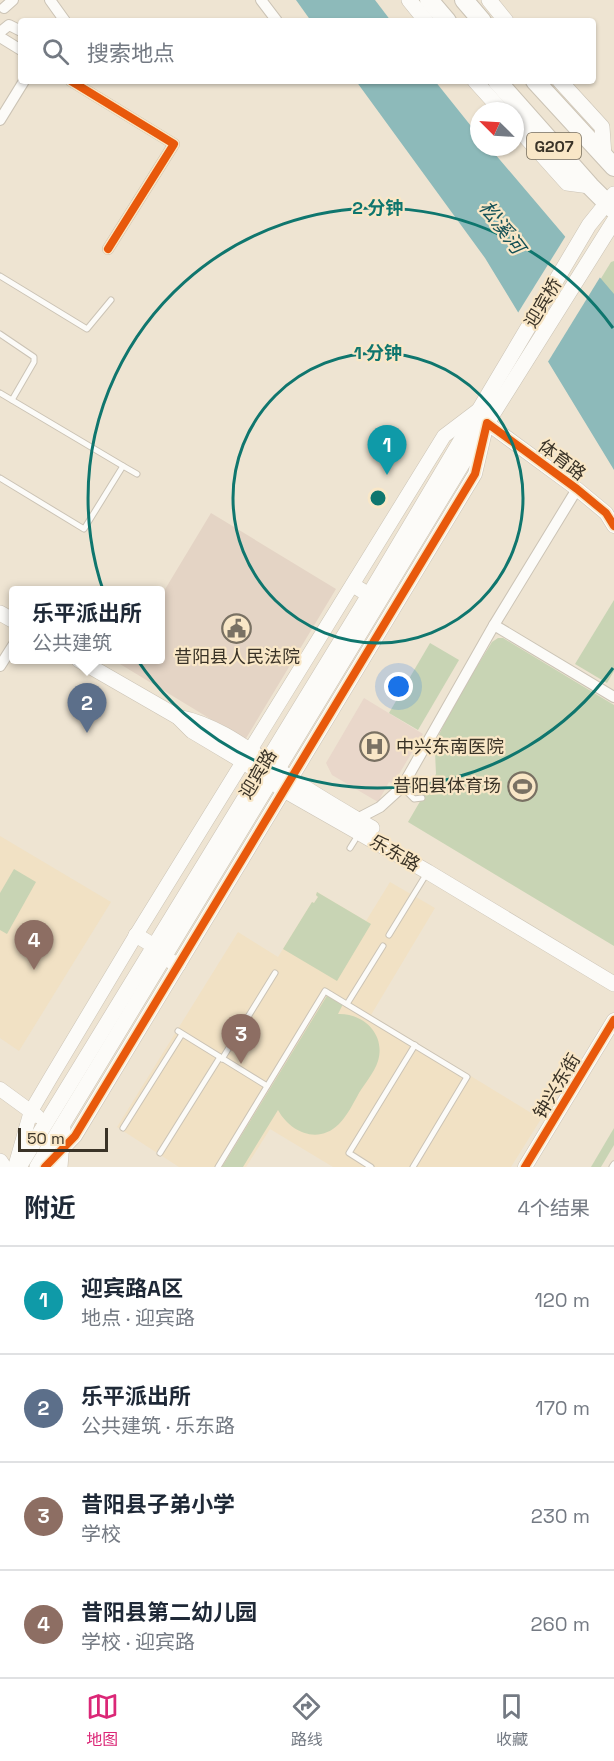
<!DOCTYPE html>
<html lang="zh">
<meta charset="utf-8">
<style>
:root{--surface:#fff;--page:#f6f6f7;--text:#1f2937;--muted:#747a83;--line:#e0e1e3;--accent:#db2777}
body{margin:0;font-family:"Space Grotesk","Noto Sans SC",sans-serif;background:var(--page);color:var(--text)}
.compass{position:absolute;left:470px;top:102px;width:54px;height:54px;border-radius:50%;background:var(--surface);box-shadow:0 2px 4px #0004;rotate:294deg}
.scale{position:absolute;left:18px;bottom:15px;width:90px;box-sizing:border-box;padding-left:6px;border:3px solid #3a3327;border-top:0;font-size:16px;line-height:21px;white-space:nowrap;color:#3a3327;-webkit-text-stroke:4px #f9e7c7;paint-order:stroke}
.you{position:absolute;left:399px;top:687px;width:21px;height:21px;margin:-15px;border:4px solid #fff;border-radius:50%;background:#1a73e8;box-shadow:0 0 0 9px #1a73e833}
.badge{display:grid;place-items:center;width:39px;height:39px;border-radius:50%;background:var(--accent);color:#fff;font-size:20px;font-weight:700}
.pin{position:absolute;translate:-50% -50px;filter:drop-shadow(0 2px 3px #0008)}
.pin::after{content:'';position:absolute;top:32px;width:21px;height:18px;background:inherit;clip-path:polygon(0 0,100% 0,50% 100%)}
.popup{position:absolute;left:9px;top:586px;width:156px;height:78px;box-sizing:border-box;display:grid;place-content:center;border-radius:6px;background:var(--surface);filter:drop-shadow(0 2px 4px #0005);font-size:20px;white-space:nowrap;color:var(--muted)}
.popup b{font-size:22px;color:var(--text)}
.popup::after{content:'';position:absolute;left:50%;top:100%;margin-left:-12px;border:12px solid transparent;border-top-color:var(--surface)}
.list{margin:0;padding:0;list-style:none}
h2{display:flex;justify-content:space-between;align-items:center;height:78px;margin:0;padding:0 24px;font-size:26px}
h2 small{font-size:20px;font-weight:400;color:var(--muted)}
.list li{display:grid;grid-template-columns:39px 1fr auto;gap:18px;align-items:center;box-sizing:border-box;height:108px;padding:0 24px;border-top:2px solid var(--line)}
.list b{display:block;font-size:22px;white-space:nowrap}
.list p{margin:0;font-size:20px;white-space:nowrap;color:var(--muted)}
.list em{font-size:20px;font-style:normal;color:var(--muted)}
.icon{flex:none;width:33px;height:33px;fill:none;stroke:currentColor;stroke-width:2;stroke-linecap:round;stroke-linejoin:round}
.map{position:relative;flex:none;width:614px;height:1167px;overflow:hidden}
.search{position:absolute;background:var(--surface);box-shadow:0 2px 4px #0004;left:18px;right:18px;top:18px;height:66px;display:flex;align-items:center;gap:15px;box-sizing:border-box;padding:0 21px;border-radius:6px;color:var(--muted);font-size:22px}
.sheet{height:510px;background:var(--surface)}
nav{display:flex;justify-content:space-around;align-items:center;box-sizing:border-box;height:84px;border-top:2px solid var(--line);background:var(--surface);font-size:16px;color:var(--muted)}
nav a{display:grid;justify-items:center;gap:3px}
nav .on{color:var(--accent)}
.map>svg:first-child{display:block}
.commercial{fill:#e4d4c5}
.built{fill:#f1e1c4}
.medical{fill:#e9d7ca}
.green{fill:#c8d4b4}
.water{fill:#8dbaba}
.pier{fill:#eee4d2}
.lines{fill:none;stroke-linecap:round;stroke-linejoin:round}
.service-casing{stroke:#cbc3b5;stroke-width:7}
.minor-casing{stroke:#cbc3b5;stroke-width:12}
.tertiary-casing{stroke:#cbc3b5;stroke-width:15}
.secondary-casing{stroke:#cbc3b5;stroke-width:16}
.trunk-casing{stroke:#cbc3b5;stroke-width:20}
.service{stroke:#fcfbf8;stroke-width:5}
.minor{stroke:#fcfbf8;stroke-width:10}
.tertiary{stroke:#fcfbf8;stroke-width:14}
.secondary{stroke:#fcfbf8;stroke-width:15}
.trunk{stroke:#fcfbf8;stroke-width:18}
.cycleway-casing{stroke:#f9e7c7;stroke-width:11}
.cycleway{stroke:#e8590c;stroke-width:8}
.ring{fill:none;stroke:#0f766e;stroke-width:3}
.labels{text-anchor:middle;stroke-width:4.5;stroke-linejoin:round;paint-order:stroke}
.shield{fill:#f9e7c7;stroke:#736957;stroke-width:1.5}
.shield-label{font-size:16px;font-weight:bold;fill:#3a3327}
.street-label{font-size:18px;fill:#3a3327;stroke:#f9e7c7}
.poi-label{font-size:18px;fill:#3a3327;stroke:#f9e7c7}
.water-label{font-size:20px;font-style:italic;fill:#165257;stroke:#f9e7c7}
.centre{fill:#0f766e;stroke:#f9e7c7;stroke-width:3}
.ring-label{font-size:18px;text-anchor:middle;font-weight:bold;fill:#0f766e;stroke:#f9e7c7;stroke-width:4.5;stroke-linejoin:round;paint-order:stroke}
</style>
<div class="map">
<svg width="614" height="1167" viewBox="0 0 614 1167">
<rect width="100%" height="100%" fill="#eee4d2"/>
<path class="commercial" d="M211,513l125,76 -91,151 -125,-76 2,-4h38l1,-64z"/>
<g class="built">
<path d="M0,836l111,66 -92,149 -19,-13z"/>
<path d="M390,882l45,26 -64,107 170,104 -30,48h-178l-63,-38 -24,38h-67l-62,-40 121,-195 40,25 34,-55 2,1 4,-6 -2,-2 1,-3 49,29z"/>
</g>
<path class="medical" d="M364,698l59,36 -30,50 -4,-2 -11,20 -46,-27 -6,-12z"/>
<g class="green">
<path d="M614,261v37l-14,-18 11,-18z"/>
<path d="M614,600v71l-7,12 -32,-19z"/>
<path d="M498,638h5l111,67v241l-206,-124 28,-48 -1,-22 3,-15 15,-32 39,-63z"/>
<path d="M430,643l29,17 -41,70 -29,-17z"/>
<path d="M14,869l22,13 -29,52 -7,-4v-37z"/>
<path d="M317,892l54,32 -34,57 -54,-32 29,-47 2,1 4,-6 -2,-2z"/>
<path d="M328,994l15,10 -5,10c25,-1 48,20 40,47 -4,12 -13,22 -19,32 -6,11 -12,23 -20,31 -21,21 -49,8 -61,-14l-35,57h-21z"/>
<path d="M614,1128v17l-13,22h-10z"/>
</g>
<g class="water">
<path d="M296,0h79l16,21h-80z"/>
<path d="M356,81h79l44,55v11h10l125,147v176l-129,-212z"/>
</g>
<path class="pier" d="M567,234l35,40 -56,91 -30,-49z"/>
<g class="lines">
<defs>
<g id="service">
<path d="M0,276l87,53 24,-29"/>
<path d="M0,334l34,23v5l-22,38"/>
<path d="M0,393l123,73"/>
<path d="M0,478l84,51 39,-63 14,8"/>
<path d="M402,787l12,12 8,-1"/>
<path d="M350,848l5,-8"/>
<path d="M389,935l38,-62"/>
<path d="M347,1004l36,-58"/>
<path d="M178,1031l89,55"/>
<path d="M222,1059l53,-86"/>
<path d="M123,1128l59,-94"/>
<path d="M160,1153l60,-96"/>
<path d="M218,1167l107,-176 142,86 -54,90"/>
<path d="M371,1167l-22,-14 66,-108"/>
<path d="M612,1167l2,-3"/>
</g>
<g id="minor">
<path d="M50,0l15,21"/>
<path d="M261,0l16,21"/>
<path d="M4,8l9,-8"/>
<path d="M0,32l9,-7 12,6"/>
<path d="M0,37l21,13"/>
<path d="M71,81l103,63 -66,105"/>
<path d="M0,120l24,-39"/>
<path d="M494,625l120,72"/>
<path d="M0,666l14,-22"/>
<path d="M357,819l23,-12 22,-20 92,-162 83,-136"/>
</g>
<g id="tertiary">
<path d="M0,1089l37,27"/>
<path d="M15,1167l16,-56 20,-34 85,-142 308,-499 33,-25"/>
<path d="M45,1167l30,-31 400,-662 12,-51 90,66 29,24 8,13"/>
<path d="M525,1167l89,-147"/>
</g>
<g id="secondary">
<path d="M409,0l17,21"/>
<path d="M489,0l17,21"/>
<path d="M475,81l27,30"/>
<path d="M560,81l42,46 2,29"/>
<path d="M515,125l52,58 23,3"/>
<path d="M353,585l16,10"/>
<path d="M0,613l14,8"/>
<path d="M79,660l99,57 14,14 52,31 40,28 144,82 186,112"/>
<path d="M178,717c43,8 78,39 114,62 26,18 53,33 80,49"/>
<path d="M136,935l18,11"/>
<path d="M163,957l15,8"/>
<path d="M0,1161l4,6"/>
<path d="M19,1167l350,-572 220,-370 25,-31"/>
<path d="M37,1167l450,-744 127,-202"/>
<path d="M60,1167l3,-39"/>
</g>
<g id="trunk">
<path d="M429,0l18,21"/>
<path d="M464,0l18,21"/>
<path d="M497,81l93,105 24,24"/>
<path d="M535,81l79,86"/>
</g>
</defs>
<use href="#service" class="service-casing"/>
<use href="#minor" class="minor-casing"/>
<use href="#tertiary" class="tertiary-casing"/>
<use href="#secondary" class="secondary-casing"/>
<use href="#trunk" class="trunk-casing"/>
<use href="#service" class="service"/>
<use href="#minor" class="minor"/>
<use href="#tertiary" class="tertiary"/>
<use href="#secondary" class="secondary"/>
<use href="#trunk" class="trunk"/>
<defs>
<g id="cycleway">
<path d="M71,81l103,63 -66,105"/>
<path d="M45,1167l30,-31 400,-662 12,-51 90,66 29,24 8,13"/>
<path d="M525,1167l89,-147"/>
</g>
</defs>
<use href="#cycleway" class="cycleway-casing"/>
<use href="#cycleway" class="cycleway"/>
</g>
<g class="ring">
<circle cx="378" cy="498" r="145"/>
<path d="M613 668A290 290 0 1 1 613 328"/>
</g>
<defs>
<symbol id="civic-ring" viewBox="-11 -11 22 22"><circle r="9.5" fill="#f9e7c7" stroke="#797163" stroke-width="1.5"/><path d="M-.6-6.5H3V-4.5H.6V-3L4-1V1h2V6H-6V1h2V-1L-.6-3ZM-1.2 2.5V6h2.4V2.5Z" fill="#797163"/></symbol>
<symbol id="hospital-ring" viewBox="-11 -11 22 22"><circle r="9.5" fill="#f9e7c7" stroke="#797163" stroke-width="1.5"/><path d="M-5-5h3v3.5h4V-5h3V5h-3V1.5h-4V5h-3Z" fill="#797163"/></symbol>
<symbol id="stadium-ring" viewBox="-11 -11 22 22"><circle r="9.5" fill="#f9e7c7" stroke="#797163" stroke-width="1.5"/><path d="M0-5a6.5 5 0 1 0 0 10a6.5 5 0 1 0 0-10ZM-3.5-1.8h7v3.6h-7Z" fill="#797163"/></symbol>
</defs>
<g fill-rule="evenodd">
<use href="#civic-ring" x="220" y="612" width="33" height="33"/>
<use href="#hospital-ring" x="358" y="730" width="33" height="33"/>
<use href="#stadium-ring" x="506" y="770" width="33" height="33"/>
</g>
<g class="labels">
<rect class="shield" x="527" y="133" width="54" height="26" rx="4.5"/>
<g class="shield-label">
<text x="554" y="152">G207</text>
</g>
<g class="street-label">
<text transform="translate(543 303) rotate(-59)" y="6">迎宾桥</text>
<text transform="translate(562 460) rotate(37)" y="6">体育路</text>
<text transform="translate(258 774) rotate(-59)" y="6">迎宾路</text>
<text transform="translate(395 853) rotate(30)" y="6">乐东路</text>
<text transform="translate(557 1086) rotate(-59)" y="6">钟兴东街</text>
</g>
<g class="poi-label">
<text x="237" y="663">昔阳县人民法院</text>
<text x="396" y="753" text-anchor="start">中兴东南医院</text>
<text x="501" y="792" text-anchor="end">昔阳县体育场</text>
</g>
<g class="water-label">
<text transform="translate(502 227) rotate(53)" y="7">松溪河</text>
</g>
</g>
<circle cx="378" cy="498" r="9" class="centre"/>
<g class="ring-label">
<text x="378" y="214">2 分钟</text>
<text x="378" y="359">1 分钟</text>
</g>
</svg>
<svg class="compass" viewBox="-18 -18 36 36"><path d="M0-13l5 13h-10z" fill="#e53935"/><path d="M0 13l5-13h-10z" fill="#747a83"/></svg>
<div class="scale">50 m</div>
<div class="you"></div>
<div class="pin badge" style="left:387px;top:475px;background:#0f9aa8">1</div>
<div class="pin badge" style="left:87px;top:733px;background:#5c6f8a">2</div>
<div class="popup"><b>乐平派出所</b>公共建筑</div>
<div class="pin badge" style="left:241px;top:1064px;background:#8d6e63">3</div>
<div class="pin badge" style="left:34px;top:970px;background:#8d6e63">4</div>
<div class="search"><svg class="icon" aria-label="search" viewBox="0 0 24 24"><circle cx="10" cy="10" r="6"/><path d="M15 15l6 6"/></svg>搜索地点</div>
</div>
<section class="sheet">
<h2>附近<small>4个结果</small></h2>
<ul class="list">
<li><span class="badge" style="background:#0f9aa8">1</span><div><b>迎宾路A区</b><p>地点 · 迎宾路</p></div><em>120 m</em></li>
<li><span class="badge" style="background:#5c6f8a">2</span><div><b>乐平派出所</b><p>公共建筑 · 乐东路</p></div><em>170 m</em></li>
<li><span class="badge" style="background:#8d6e63">3</span><div><b>昔阳县子弟小学</b><p>学校</p></div><em>230 m</em></li>
<li><span class="badge" style="background:#8d6e63">4</span><div><b>昔阳县第二幼儿园</b><p>学校 · 迎宾路</p></div><em>260 m</em></li>
</ul>
</section>
<nav>
<a class="on"><svg class="icon" aria-label="map" viewBox="0 0 24 24"><path d="M3 6l6-2 6 2 6-2v14l-6 2-6-2-6 2zM9 4v14M15 6v14"/></svg>地图</a>
<a><svg class="icon" aria-label="directions" viewBox="0 0 24 24"><path d="M12 3l9 9-9 9-9-9zM9 14v-3h6M13 9l2 2-2 2"/></svg>路线</a>
<a><svg class="icon" aria-label="saved" viewBox="0 0 24 24"><path d="M7 4h10v16l-5-4-5 4z"/></svg>收藏</a>
</nav>
